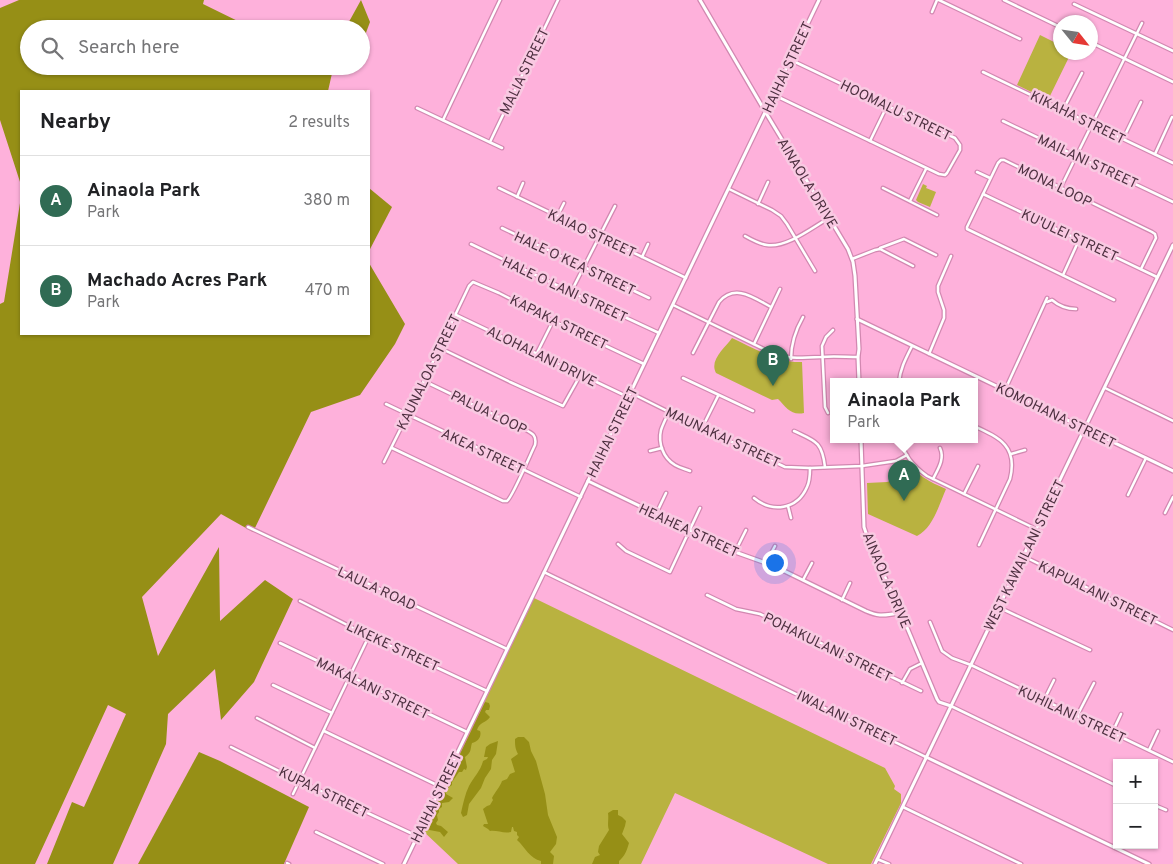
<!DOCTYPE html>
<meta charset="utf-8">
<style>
:root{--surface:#fff;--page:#f2f2f2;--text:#202124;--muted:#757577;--line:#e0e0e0;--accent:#306b54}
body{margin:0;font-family:Overpass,sans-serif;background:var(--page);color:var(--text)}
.controls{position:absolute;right:15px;bottom:15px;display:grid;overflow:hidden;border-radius:0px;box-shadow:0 1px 4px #0004}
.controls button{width:45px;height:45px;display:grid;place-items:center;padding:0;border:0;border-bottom:1px solid var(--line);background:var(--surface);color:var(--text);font:25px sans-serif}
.compass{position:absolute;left:1053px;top:15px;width:45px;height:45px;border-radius:50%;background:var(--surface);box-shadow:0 1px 4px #0004;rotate:120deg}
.you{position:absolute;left:774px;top:562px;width:18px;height:18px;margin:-12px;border:4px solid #fff;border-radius:50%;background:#1a73e8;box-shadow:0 0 0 8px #1a73e833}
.badge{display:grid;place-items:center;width:32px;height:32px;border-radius:50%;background:var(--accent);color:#fff;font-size:16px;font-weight:700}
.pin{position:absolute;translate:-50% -41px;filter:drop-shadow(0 1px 2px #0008)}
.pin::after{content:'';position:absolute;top:26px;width:18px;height:15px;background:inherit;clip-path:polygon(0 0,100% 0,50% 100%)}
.popup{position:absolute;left:830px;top:378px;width:148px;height:65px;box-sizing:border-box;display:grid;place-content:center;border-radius:0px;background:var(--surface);filter:drop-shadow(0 1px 4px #0005);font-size:16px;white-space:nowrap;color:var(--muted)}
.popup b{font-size:19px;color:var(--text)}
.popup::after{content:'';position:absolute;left:50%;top:100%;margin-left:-10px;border:10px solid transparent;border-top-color:var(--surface)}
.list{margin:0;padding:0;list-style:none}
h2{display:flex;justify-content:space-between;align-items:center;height:65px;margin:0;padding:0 20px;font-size:21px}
h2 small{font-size:16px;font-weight:400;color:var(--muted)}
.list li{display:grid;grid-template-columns:32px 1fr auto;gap:15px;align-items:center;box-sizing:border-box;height:90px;padding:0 20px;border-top:1px solid var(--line)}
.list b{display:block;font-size:19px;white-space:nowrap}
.list p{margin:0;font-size:16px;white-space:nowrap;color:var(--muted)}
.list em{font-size:16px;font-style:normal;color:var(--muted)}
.icon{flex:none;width:28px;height:28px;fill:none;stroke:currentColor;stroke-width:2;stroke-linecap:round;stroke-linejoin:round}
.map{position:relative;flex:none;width:1173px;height:864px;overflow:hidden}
.search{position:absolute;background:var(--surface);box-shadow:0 1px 4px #0004;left:20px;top:20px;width:350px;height:55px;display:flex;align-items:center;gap:12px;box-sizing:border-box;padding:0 18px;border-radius:28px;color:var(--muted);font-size:19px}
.panel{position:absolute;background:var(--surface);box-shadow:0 1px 4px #0004;left:20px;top:90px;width:350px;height:245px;border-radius:0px}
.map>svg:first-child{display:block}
.green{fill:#b9b240}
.forest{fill:#968f16}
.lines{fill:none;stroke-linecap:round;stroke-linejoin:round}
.minor-casing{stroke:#d288b1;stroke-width:5}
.tertiary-casing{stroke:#d288b1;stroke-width:5.5}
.minor{stroke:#fff;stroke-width:2.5}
.tertiary{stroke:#fff;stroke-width:3}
.labels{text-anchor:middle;stroke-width:5;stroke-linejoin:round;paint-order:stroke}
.street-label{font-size:14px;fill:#4e3041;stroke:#f9c9e2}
</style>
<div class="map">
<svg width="1173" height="864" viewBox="0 0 1173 864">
<rect width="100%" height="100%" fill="#feb1db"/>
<g class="green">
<path d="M1040,35l20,10v7l11,1 -23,47 -31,-15z"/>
<path d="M923,184l4,2 -1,2 10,4 -6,15 -12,-5 -2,-2z"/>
<path d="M732,338c22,10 45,25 70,24l2,51c-13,3 -18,-6 -26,-14l-6,1 -56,-27c-7,-13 9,-25 16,-35z"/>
<path d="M903,460h3c10,15 24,22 40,29 -7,16 -13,39 -29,47l-49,-22 -1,-31 20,-1 21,-7 -6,-13z"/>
<path d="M534,598l351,170 10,18 -1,3 7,5v9l-30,61h-43l-153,-71 -34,71h-183l-36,-34z"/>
</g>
<g class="forest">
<path d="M19,0h185l-1,4 51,25h-225v37h325l-1,4 -20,-1 -5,22h-307v94l-21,-65v-112z"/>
<path d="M361,0l9,22 -9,24v-17h-16z"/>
<path d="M369,188l23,19 -23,44z"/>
<path d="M21,197v137h348v-71l36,61 -10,20 -35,51 -49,17 -58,120 -32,-18 -79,83 16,59 61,-109 1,74 45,-41 28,19 -39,83 -33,38 -6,-51 -47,45 -2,30 -53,120h-66l25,-62 12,5 42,-93 -18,-9 -73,159h-35v-560l4,-2z"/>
<path d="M485,702l4,1 1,3 -1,4h-3l-1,2 5,5c-4,6 -11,5 -13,13l3,1c2,5 -2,11 -8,12 -2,6 0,9 -7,14l2,10 -1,3 -2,-1 -2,3h-3l-7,10v3c-4,3 -6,5 -6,9l7,4 -4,4 -7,1v4l-3,2v3l-2,3 1,5 -2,3 1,2 4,1 7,6 -4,5 -4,-5 -16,-3z"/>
<path d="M518,737h6l5,5 2,9 5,10 9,33 3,21 9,22 -1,7 -6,8 4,4 -1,8h-12v-3c-11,-2 -16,-14 -24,-21l2,-3 -2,-2v-3l-3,-1 -1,-4h-1l-1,5c-7,2 -14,-2 -21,-1l-2,-2 -5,-3 1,-2h4l-5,-15 4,-3 3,-1 3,-5 -1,-2c3,-6 8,-11 10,-17l5,-2 3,-5 5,-2 -4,-13 7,-5c-3,-6 -3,-9 -3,-15z"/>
<path d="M498,741l-2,13 -4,6 -1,9 -6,9 -4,10 -12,16 -2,11 -4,2 -2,-4c2,-9 4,-19 8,-27 5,-9 12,-16 14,-25l4,-2 1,-2h-4l2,-10 4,-3z"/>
<path d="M199,752l21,9 89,46 -25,57h-146z"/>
<path d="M613,810h5v5l4,2 4,4 -1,5 -3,8 7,9c-2,7 -4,13 -10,18v3h-27l3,-7 5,-2 -2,-3 1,-6 10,-16c-2,-5 0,-11 -1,-17z"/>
</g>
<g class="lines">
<defs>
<g id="minor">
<path d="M939,0l81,39"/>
<path d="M1004,0l56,27"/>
<path d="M1074,4l99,47"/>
<path d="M932,12l5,-12"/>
<path d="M1090,42l83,40"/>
<path d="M983,72l190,91"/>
<path d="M774,95l165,79 6,1 2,-2 13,-23v-5l-5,-7 -164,-78"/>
<path d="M417,108l85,40"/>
<path d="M1063,110l19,-37"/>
<path d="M443,120l57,-120"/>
<path d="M1003,121l170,81"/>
<path d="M1123,139l18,-37"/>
<path d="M870,141l17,-35"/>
<path d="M490,142l68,-142"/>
<path d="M1155,154l17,-37"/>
<path d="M977,172l13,6"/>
<path d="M1061,187l81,-164"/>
<path d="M499,188l187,90"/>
<path d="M883,188l54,27"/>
<path d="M729,189l43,21 9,6 6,8 28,47"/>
<path d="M983,194l174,83"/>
<path d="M517,197l6,-14"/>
<path d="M910,201l16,-32"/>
<path d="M758,204l10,-22"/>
<path d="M557,217l7,-14"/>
<path d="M502,228l147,70"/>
<path d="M745,236c7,4 14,8 22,9 20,3 46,-18 62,-27"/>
<path d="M471,244l100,48 88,41"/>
<path d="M880,248l24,-9 32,16"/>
<path d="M642,257l6,-13"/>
<path d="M852,259l23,-9 5,-1 33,17"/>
<path d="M1063,275l16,-35"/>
<path d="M571,292l44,-86"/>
<path d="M1114,300l-147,-71v-2l31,-64 3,-3h3l148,72 3,2 1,4 -15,31"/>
<path d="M1047,302l5,-2c7,6 16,9 24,9"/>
<path d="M673,305l101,49c18,6 29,3 47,3 12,-1 25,0 37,0"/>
<path d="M456,315l172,82"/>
<path d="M754,344l26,-55"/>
<path d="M440,348l70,34 53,24 18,-32"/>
<path d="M537,353l16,-32"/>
<path d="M693,353l26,-51c16,-19 35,-4 52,5"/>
<path d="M929,354l15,-36v-8l-6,-18v-6l13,-30"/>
<path d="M791,359c0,-16 4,-28 12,-42"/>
<path d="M683,378l70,33"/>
<path d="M899,382c1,-13 7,-24 13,-36"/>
<path d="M1105,388l68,33"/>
<path d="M1005,390l42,-92"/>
<path d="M631,393l38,19 116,55 25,1 52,-2 34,-5 11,-6"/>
<path d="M386,404l195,93"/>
<path d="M669,412c-3,6 -6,12 -8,18 -3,13 2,28 14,35 5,3 10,4 15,6"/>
<path d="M828,413l-3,-6 -3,-61 4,-9 7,-7"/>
<path d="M974,426c26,12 44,20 36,53l-31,66"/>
<path d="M702,428l16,-32"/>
<path d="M794,431c21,10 28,10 31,36"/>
<path d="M901,440c3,16 13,27 26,36l109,53"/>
<path d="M392,448l111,53c1,0 3,0 4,0 5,-3 24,-48 28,-56 2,-10 -3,-12 -11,-16l-100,-48"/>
<path d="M650,451l12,-3"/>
<path d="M1011,454l14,-4"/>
<path d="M384,462l24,-48 61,-128 4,-4 26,11 54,28 91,43"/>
<path d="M933,479c5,-10 12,-20 7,-31"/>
<path d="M964,494l14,-28"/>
<path d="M1128,495l18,-37"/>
<path d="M754,498c18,15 43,12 53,-11 3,-6 3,-13 3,-19"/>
<path d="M788,506l3,12"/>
<path d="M1165,513l8,-16"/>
<path d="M656,514l10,-21"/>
<path d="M248,527l259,122"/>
<path d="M618,544l8,7 44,21 30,-64"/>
<path d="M735,552l11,-22"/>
<path d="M1023,556l150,74"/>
<path d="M766,563l9,-17"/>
<path d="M544,572l382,185"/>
<path d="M803,580l9,-17"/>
<path d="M707,595l29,14 24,5 161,77"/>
<path d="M842,600l8,-17"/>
<path d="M300,601l69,35 118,55"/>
<path d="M998,607l92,43"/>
<path d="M930,622l12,29 10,7 19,7 202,97"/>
<path d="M280,643l187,89"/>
<path d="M902,683l8,-14 12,-6"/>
<path d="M273,685l59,28"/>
<path d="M1044,700l10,-20"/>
<path d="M951,706l166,80"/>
<path d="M1077,716l17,-33"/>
<path d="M257,718l58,30"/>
<path d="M324,731l117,56"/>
<path d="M1112,733l9,-19"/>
<path d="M231,747l68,34 118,55"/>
<path d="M1149,750l9,-19"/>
<path d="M293,794l76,-158"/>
<path d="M1154,805l12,5"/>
<path d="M903,807l118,57"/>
<path d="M316,832l67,32"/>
<path d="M877,859l12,5"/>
<path d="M287,863l2,1"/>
</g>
<g id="tertiary">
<path d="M700,0l66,113 82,136 5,13 2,14 4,73 -1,8 1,25"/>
<path d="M857,319l316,152"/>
<path d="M861,440l3,87 4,12 33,74 36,86 2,3 12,4"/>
<path d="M588,481l147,71 39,14 92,45c16,7 20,3 35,2"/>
<path d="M926,757l223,107"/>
<path d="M404,864l415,-864"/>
<path d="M875,864l298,-619"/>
</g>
</defs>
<use href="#minor" class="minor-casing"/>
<use href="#tertiary" class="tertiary-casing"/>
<use href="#minor" class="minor"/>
<use href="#tertiary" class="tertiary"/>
</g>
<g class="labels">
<g class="street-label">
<text transform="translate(787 67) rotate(-65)" y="5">HAIHAI STREET</text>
<text transform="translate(524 71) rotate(-64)" y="5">MALIA STREET</text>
<text transform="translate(896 110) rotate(26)" y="5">HOOMALU STREET</text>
<text transform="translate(1078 117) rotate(26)" y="5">KIKAHA STREET</text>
<text transform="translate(1088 161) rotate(25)" y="5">MAILANI STREET</text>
<text transform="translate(808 183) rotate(59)" y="5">AINAOLA DRIVE</text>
<text transform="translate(1055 185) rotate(26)" y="5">MONA LOOP</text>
<text transform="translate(592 233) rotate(25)" y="5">KAIAO STREET</text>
<text transform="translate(1070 235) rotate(25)" y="5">KU'ULEI STREET</text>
<text transform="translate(575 263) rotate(25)" y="5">HALE O KEA STREET</text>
<text transform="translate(565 289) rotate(25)" y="5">HALE O LANI STREET</text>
<text transform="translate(559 322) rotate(26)" y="5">KAPAKA STREET</text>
<text transform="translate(542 356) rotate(26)" y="5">ALOHALANI DRIVE</text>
<text transform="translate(428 372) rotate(-64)" y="5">KAUNALOA STREET</text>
<text transform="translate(489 412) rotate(26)" y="5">PALUA LOOP</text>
<text transform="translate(1056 415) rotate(26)" y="5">KOMOHANA STREET</text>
<text transform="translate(612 432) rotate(-64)" y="5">HAIHAI STREET</text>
<text transform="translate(723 437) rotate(25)" y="5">MAUNAKAI STREET</text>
<text transform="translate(483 451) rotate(25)" y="5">AKEA STREET</text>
<text transform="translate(689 530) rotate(25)" y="5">HEAHEA STREET</text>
<text transform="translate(1024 555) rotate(-64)" y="5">WEST KAWAILANI STREET</text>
<text transform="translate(887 580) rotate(67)" y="5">AINAOLA DRIVE</text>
<text transform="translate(377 588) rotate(25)" y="5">LAULA ROAD</text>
<text transform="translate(1098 593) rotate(26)" y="5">KAPUALANI STREET</text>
<text transform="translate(393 646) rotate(25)" y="5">LIKEKE STREET</text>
<text transform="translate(828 647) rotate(26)" y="5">POHAKULANI STREET</text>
<text transform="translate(373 688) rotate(26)" y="5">MAKALANI STREET</text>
<text transform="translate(1072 714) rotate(25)" y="5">KUHILANI STREET</text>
<text transform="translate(847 718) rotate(26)" y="5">IWALANI STREET</text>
<text transform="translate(324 792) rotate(26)" y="5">KUPAA STREET</text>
<text transform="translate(436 797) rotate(-64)" y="5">HAIHAI STREET</text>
</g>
</g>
</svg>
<div class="controls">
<button>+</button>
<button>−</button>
</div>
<svg class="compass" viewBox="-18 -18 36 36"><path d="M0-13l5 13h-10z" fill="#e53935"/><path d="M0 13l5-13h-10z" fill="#757577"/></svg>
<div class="you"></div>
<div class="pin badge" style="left:904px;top:501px">A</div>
<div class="popup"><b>Ainaola Park</b>Park</div>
<div class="pin badge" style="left:773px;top:386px">B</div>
<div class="search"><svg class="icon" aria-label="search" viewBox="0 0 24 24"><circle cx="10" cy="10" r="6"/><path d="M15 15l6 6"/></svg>Search here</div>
<section class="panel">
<h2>Nearby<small>2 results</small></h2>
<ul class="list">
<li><span class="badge">A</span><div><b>Ainaola Park</b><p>Park</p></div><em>380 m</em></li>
<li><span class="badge">B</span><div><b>Machado Acres Park</b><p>Park</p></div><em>470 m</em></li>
</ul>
</section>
</div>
